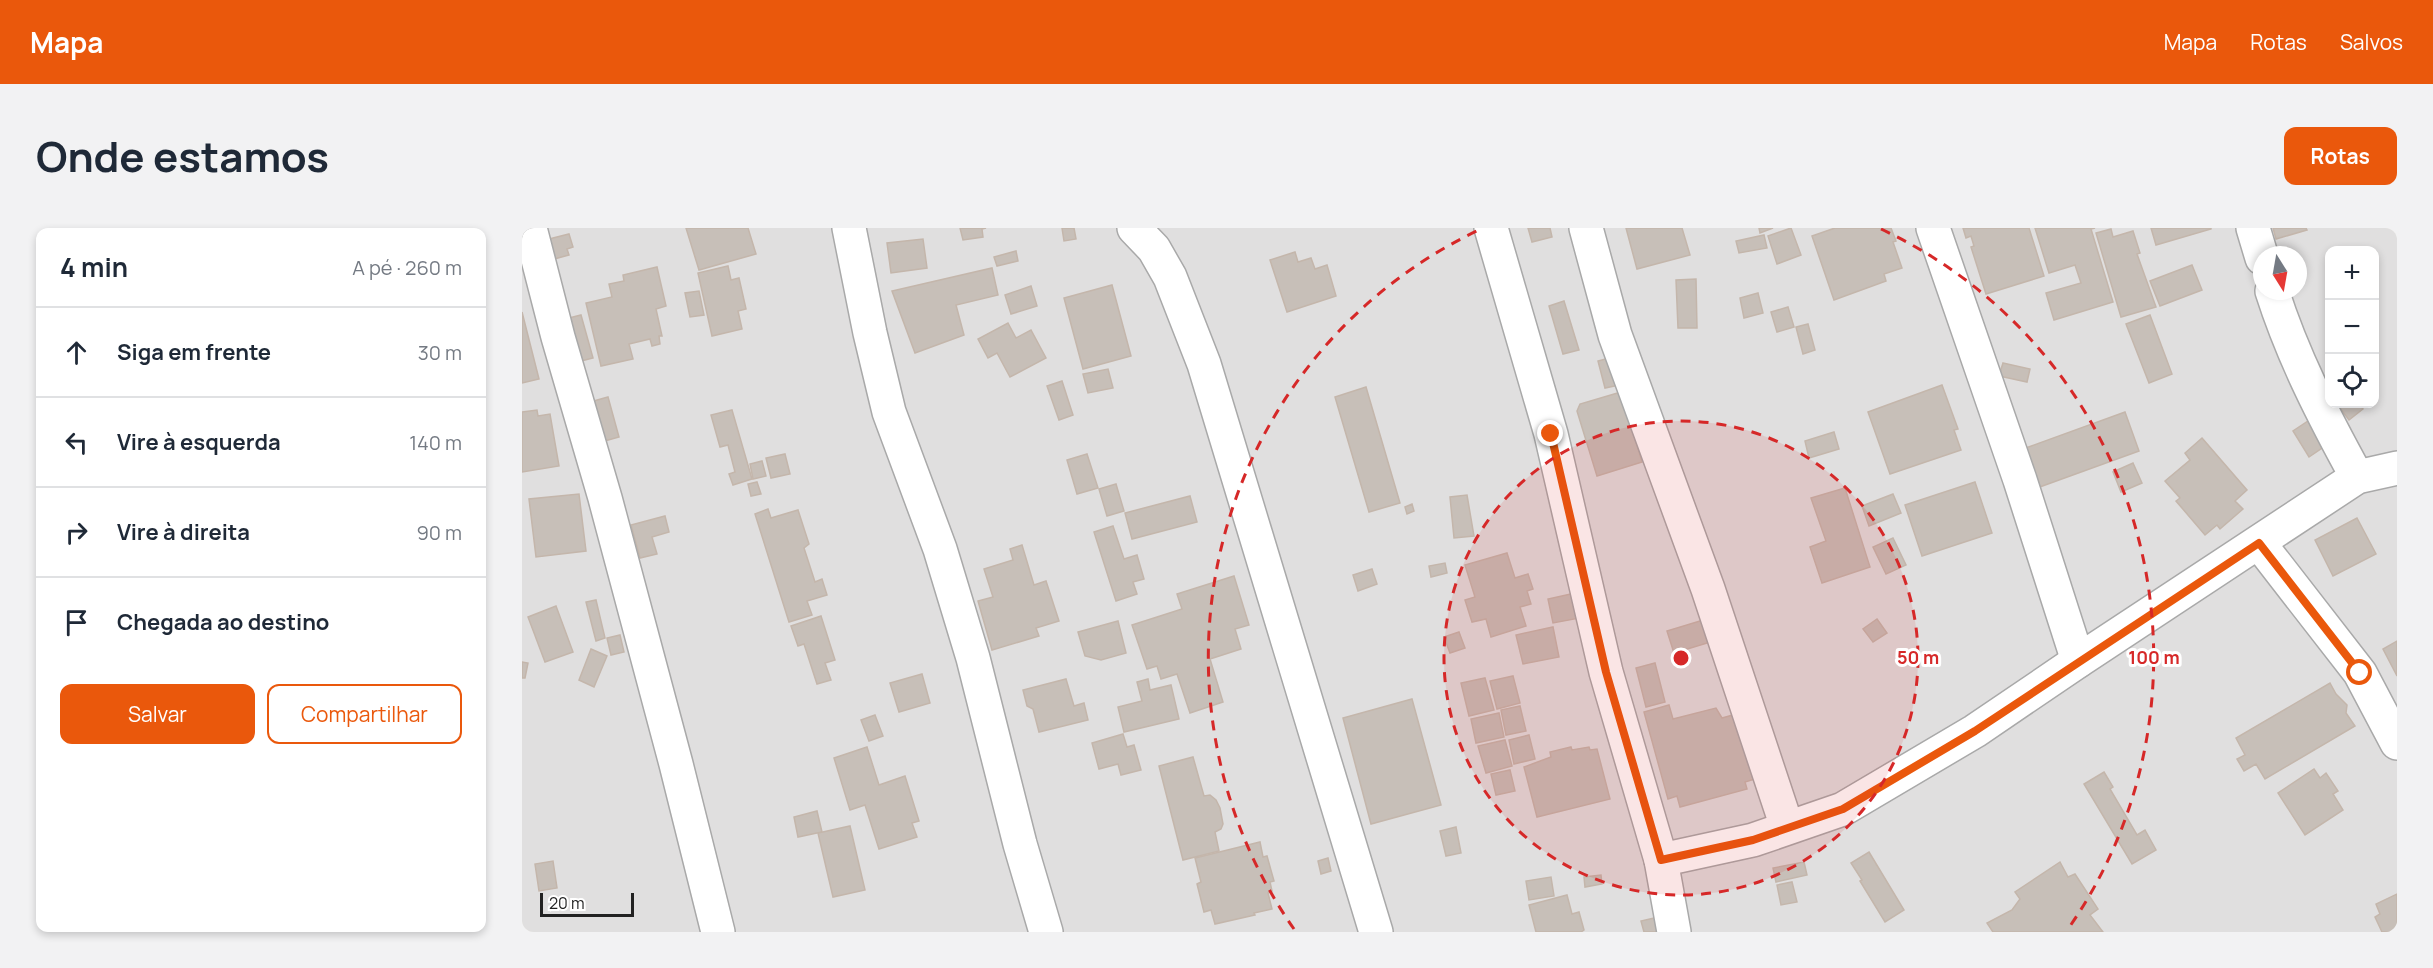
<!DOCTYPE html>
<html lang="pt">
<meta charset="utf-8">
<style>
:root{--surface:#fff;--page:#f2f2f3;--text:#1f2937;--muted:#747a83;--line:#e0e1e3;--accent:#ea580c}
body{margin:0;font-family:Manrope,sans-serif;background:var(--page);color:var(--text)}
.controls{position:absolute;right:18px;top:18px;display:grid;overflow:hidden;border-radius:12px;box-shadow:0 3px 9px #0003}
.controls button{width:54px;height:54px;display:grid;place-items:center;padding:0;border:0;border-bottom:2px solid var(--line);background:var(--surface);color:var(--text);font:30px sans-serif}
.compass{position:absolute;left:1731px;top:18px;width:54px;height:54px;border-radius:50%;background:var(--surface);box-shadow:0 3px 9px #0003;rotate:169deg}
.scale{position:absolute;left:18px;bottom:15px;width:94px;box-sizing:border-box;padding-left:6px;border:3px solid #222;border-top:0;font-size:16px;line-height:21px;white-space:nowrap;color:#222;-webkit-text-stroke:4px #fff;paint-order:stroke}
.stop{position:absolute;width:18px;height:18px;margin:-14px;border:4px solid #ea580c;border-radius:50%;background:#fff}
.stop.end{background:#ea580c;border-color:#fff;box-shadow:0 2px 6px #0008}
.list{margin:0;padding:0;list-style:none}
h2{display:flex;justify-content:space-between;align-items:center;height:78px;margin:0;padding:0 24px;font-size:26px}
h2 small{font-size:20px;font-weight:400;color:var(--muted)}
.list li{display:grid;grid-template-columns:39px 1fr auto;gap:18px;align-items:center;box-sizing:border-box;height:90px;padding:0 24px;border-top:2px solid var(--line)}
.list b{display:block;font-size:22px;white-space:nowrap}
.list em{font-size:20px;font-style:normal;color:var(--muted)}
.actions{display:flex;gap:12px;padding:18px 24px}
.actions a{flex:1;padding:14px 0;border:2px solid var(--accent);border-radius:12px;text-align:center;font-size:21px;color:var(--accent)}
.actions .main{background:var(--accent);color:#fff}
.icon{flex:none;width:33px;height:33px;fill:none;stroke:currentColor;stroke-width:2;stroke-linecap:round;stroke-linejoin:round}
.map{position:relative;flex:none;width:1875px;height:704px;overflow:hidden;border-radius:12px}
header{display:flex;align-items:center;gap:36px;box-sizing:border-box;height:84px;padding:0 30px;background:var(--accent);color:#fff}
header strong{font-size:28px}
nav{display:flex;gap:33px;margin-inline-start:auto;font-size:21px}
.intro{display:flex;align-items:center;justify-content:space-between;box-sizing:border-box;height:144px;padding:0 36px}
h1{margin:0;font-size:42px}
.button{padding:15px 27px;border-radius:12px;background:var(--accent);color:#fff;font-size:21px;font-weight:700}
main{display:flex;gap:36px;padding:0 36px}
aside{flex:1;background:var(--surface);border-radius:12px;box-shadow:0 3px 9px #0003}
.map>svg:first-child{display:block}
.residential{fill:#e0dfdf;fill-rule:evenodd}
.building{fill:#c7bfb8;stroke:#c4b6ab;stroke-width:1.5}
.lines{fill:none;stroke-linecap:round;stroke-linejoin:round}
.minor-casing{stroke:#a9a9a9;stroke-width:36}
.minor{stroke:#fff;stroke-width:33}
.route{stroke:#ea580c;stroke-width:8}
.ring{fill:none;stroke:#d62828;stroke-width:3;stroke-dasharray:10 8}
.centre{fill:#d62828;stroke:#fff;stroke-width:3}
.ring-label{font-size:18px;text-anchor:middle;font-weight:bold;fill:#d62828;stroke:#fff;stroke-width:6;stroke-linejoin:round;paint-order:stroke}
</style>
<header>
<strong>Mapa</strong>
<nav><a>Mapa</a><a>Rotas</a><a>Salvos</a></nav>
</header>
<div class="intro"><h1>Onde estamos</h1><a class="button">Rotas</a></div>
<main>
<aside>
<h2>4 min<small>A pé · 260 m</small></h2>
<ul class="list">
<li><svg class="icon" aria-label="ahead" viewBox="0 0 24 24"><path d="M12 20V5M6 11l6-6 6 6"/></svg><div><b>Siga em frente</b></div><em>30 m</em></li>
<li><svg class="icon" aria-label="left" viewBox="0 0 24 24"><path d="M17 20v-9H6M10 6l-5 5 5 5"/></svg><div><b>Vire à esquerda</b></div><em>140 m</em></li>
<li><svg class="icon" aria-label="right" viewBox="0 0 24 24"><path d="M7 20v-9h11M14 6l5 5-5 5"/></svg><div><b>Vire à direita</b></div><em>90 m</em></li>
<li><svg class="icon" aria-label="arrive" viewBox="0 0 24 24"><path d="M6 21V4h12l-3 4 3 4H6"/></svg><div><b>Chegada ao destino</b></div></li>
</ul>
<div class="actions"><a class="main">Salvar</a><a>Compartilhar</a></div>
</aside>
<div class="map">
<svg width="1875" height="704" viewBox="0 0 1875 704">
<rect width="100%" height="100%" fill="#f2efe9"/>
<path class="residential" d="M0,0h1875v704h-1875zM1808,22h44v154h-44zM1740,27h36v36h-36z"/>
<g class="building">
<path d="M164,0h62l8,26 -57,16z"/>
<path d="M438,0h26l-4,1 1,8 -20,3z"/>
<path d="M540,0h12l2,11 -12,2z"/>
<path d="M1006,0h22l2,9 -20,5z"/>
<path d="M1104,0h56l8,27 -53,14z"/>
<path d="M1237,0h14l-13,5z"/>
<path d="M1269,0l10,27 -24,9 -9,-28z"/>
<path d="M1313,0h56l5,13 -3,1 9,26 -18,6 2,7 -52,19 -22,-64z"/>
<path d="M1441,0h66l15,48 -58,18 -15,-47 3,-1 -3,-10 -5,2z"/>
<path d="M1513,0h60l-4,1 22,73 -59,18 -8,-27 35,-10 -6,-18 -26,8z"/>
<path d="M1629,0h60v1l-55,16z"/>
<path d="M1751,0h33l1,2 -31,9z"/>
<path d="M1589,1l2,8 20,-6 7,22 -3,1 19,53 -35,10 -25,-84z"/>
<path d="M47,6l4,13 -6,2 2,6 -22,6 -6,-20z"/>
<path d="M1242,7l3,13 -28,5 -3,-12z"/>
<path d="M401,11l4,29 -36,5 -4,-30z"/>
<path d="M494,23l2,10 -21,5 -3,-9z"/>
<path d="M773,24l3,10 13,-4 4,11 12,-4 9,31 -49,16 -17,-52z"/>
<path d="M1670,37l10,25 -42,16 -10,-25z"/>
<path d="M206,38l3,14 8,-2 7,31 -8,2 4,18 -30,7 -14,-63z"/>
<path d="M135,39l9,39 -10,3 6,27h-3l1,8 -8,2 -2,-7 -21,5 4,15 -32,7 -15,-63 26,-6 -3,-13 15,-3 -1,-6z"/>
<path d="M470,40l6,27 -42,10 8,30 -49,18 -23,-62z"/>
<path d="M1174,51l1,49h-19l-2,-48z"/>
<path d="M590,57l19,71 -48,13 -19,-71z"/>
<path d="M509,58l6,20 -26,8 -6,-19z"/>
<path d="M177,63l5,24 -14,2 -5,-24z"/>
<path d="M1236,65l5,20 -19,5 -4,-20z"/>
<path d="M1042,73l15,49 -16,4 -14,-48z"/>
<path d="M1266,79l6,20 -17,5 -6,-20z"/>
<path d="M0,84l17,67 -17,4z"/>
<path d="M59,87l12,43 -16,4 -12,-43z"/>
<path d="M1628,87l22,59 -23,9 -23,-59z"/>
<path d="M486,95l8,15 15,-8 15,28 -36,19 -13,-24 -9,5 -10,-19z"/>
<path d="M1286,96l7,26 -12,4 -7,-27z"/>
<path d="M1095,128l7,28 -19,4 -7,-27z"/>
<path d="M1481,135l27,6 -3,13 -28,-6z"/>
<path d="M586,141l5,19 -25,5 -5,-19z"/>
<path d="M540,153l11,34 -14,5 -12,-34z"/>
<path d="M1420,157l16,44 -4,1 7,20 -71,24 -22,-62z"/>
<path d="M844,159l34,116 -31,9 -34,-115z"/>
<path d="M1099,164l21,70 -45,14 -20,-65 3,-7z"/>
<path d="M86,169l11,40 -18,5 -11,-40z"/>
<path d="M1815,176h22l4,5 -14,11z"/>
<path d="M15,182l1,6 12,-2 9,52 -37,6v-60z"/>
<path d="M210,182l20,69 -19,6 -4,-11 6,-2 -7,-27 -8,2 -9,-32z"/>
<path d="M1603,184l14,39 -102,37 -14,-39z"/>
<path d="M1789,191l17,25 -19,13 -16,-26z"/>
<path d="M1312,204l5,17 -30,9 -4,-17z"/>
<path d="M1680,210l45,52 -12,11 8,8 -23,20 -3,-4 -12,10 -29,-34 4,-3 -15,-17 25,-21 -5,-7z"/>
<path d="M263,226l5,20 -19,4 -5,-20z"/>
<path d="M565,226l11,34 -21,6 -10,-34z"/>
<path d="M240,233l4,15 -13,3 -3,-15z"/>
<path d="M1611,235l9,20 -21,9 -8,-20z"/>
<path d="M235,254l4,12 -10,2 -3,-12z"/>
<path d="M1453,254l17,51 -70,23 -17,-51z"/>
<path d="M594,256l8,27 -17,5 -8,-27z"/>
<path d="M1323,260l25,79 -48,16 -12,-36 16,-6 -15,-43z"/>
<path d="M57,266l7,57 -50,6 -7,-58z"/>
<path d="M1371,266l8,19 -32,13 -7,-20z"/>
<path d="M945,267l7,41 -20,2 -4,-41z"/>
<path d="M668,268l7,26 -65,17 -7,-26z"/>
<path d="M890,276l2,7 -7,3 -2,-7z"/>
<path d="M246,281l3,9 27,-8 11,34 -5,4 11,34 7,-3 5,16 -20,6 5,14 -23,7 -34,-108z"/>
<path d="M143,288l4,16 -17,5 5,17 -17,4 -9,-33z"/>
<path d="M1835,290l19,36 -43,22 -18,-36z"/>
<path d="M591,298l11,33 13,-4 7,24 -11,3 4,12 -21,7 -22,-69z"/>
<path d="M1371,310l13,27 -20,9 -13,-27z"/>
<path d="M500,317l12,40 12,-4 13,40 -23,7 3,8 -47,14 -14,-49 15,-4 -9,-28 29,-9 -3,-11z"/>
<path d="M985,325l8,25 13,-4 5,15 -6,2 4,13 -11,3 6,19 -35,11 -5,-18 -14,3 -7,-22 10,-3 -10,-32z"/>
<path d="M923,335l2,10 -16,4 -2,-11z"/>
<path d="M850,341l5,15 -19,7 -5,-16z"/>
<path d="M712,348l15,49 -14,4 6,20 -31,10 13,43 -33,11 -13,-39 -16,5 -4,-13 -10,3 -15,-44 50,-16 -5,-15z"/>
<path d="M1058,364l5,25 -32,6 -5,-24z"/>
<path d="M74,372l9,38 -9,3 -10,-39z"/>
<path d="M34,378l17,46 -28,10 -17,-45z"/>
<path d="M299,388l14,44 -10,3 6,17 -14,4 -13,-40 -6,2 -7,-20z"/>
<path d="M1188,390l7,22 -43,13 -7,-22z"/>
<path d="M1355,391l10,14 -14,9 -10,-13z"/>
<path d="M596,393l8,32 -25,7 -16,-4 -7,-24z"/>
<path d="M1031,399l6,30 -36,7 -7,-29z"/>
<path d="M937,404l6,16 -15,5 -6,-16z"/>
<path d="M98,407l4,17 -13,3 -4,-17z"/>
<path d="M1875,413v35l-14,-27z"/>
<path d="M69,421l16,7 -13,31 -15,-7z"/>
<path d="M0,434l6,1 -3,15h-3z"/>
<path d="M1133,435l10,39 -19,5 -10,-39z"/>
<path d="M400,446l8,29 -31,9 -9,-29z"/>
<path d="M991,448l7,27 -23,6 -7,-28z"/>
<path d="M963,450l9,32 -25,6 -8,-33z"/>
<path d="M544,451l8,27 10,-3 4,17 -49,12 -6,-23 -6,-3 -4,-16z"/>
<path d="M626,451l2,11 21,-5 8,34 -55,13 -6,-25 24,-6 -5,-19z"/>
<path d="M1808,455l6,11 11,11 -1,8 9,13 -90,53 -9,-15 -12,7 -7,-12 8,-4 -9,-17z"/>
<path d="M890,471l29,106 -70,19 -28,-106z"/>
<path d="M1147,477l4,14 43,-11 6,10 18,-5 18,65 -13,4 2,7 -67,18 -3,-11 -9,3 -24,-87z"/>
<path d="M998,478l6,25 -20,4 -5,-25z"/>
<path d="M977,485l5,24 -28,6 -5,-24z"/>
<path d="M353,487l8,21 -14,5 -8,-21z"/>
<path d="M601,506l4,13 7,-2 7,25 -20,5 -3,-11 -19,5 -7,-26z"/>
<path d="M1007,507l6,24 -21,5 -5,-24z"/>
<path d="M983,512l7,26 -26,7 -8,-27z"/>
<path d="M345,519l12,38 26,-9 14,45 -7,2 5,14 -38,12 -14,-44 -15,5 -16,-52z"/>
<path d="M1049,519l1,3 17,-3 1,3 7,-1 13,50 -73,18 -13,-50 27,-10 -1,-5z"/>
<path d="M671,529l11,39 6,-1 6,5 4,8 3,16 -2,5 -6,3 4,19 -36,9 -24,-94z"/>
<path d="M1792,541l6,9 6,-5 12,18 -5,3 10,16 -38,25 -27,-42z"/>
<path d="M988,542l5,21 -19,4 -5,-21z"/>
<path d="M1582,544l9,15 -3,2 27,46 8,-5 11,20 -24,14 -48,-80z"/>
<path d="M295,583l5,21 -24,5 -4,-20z"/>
<path d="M328,598l15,64 -32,7 -15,-64z"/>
<path d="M934,599l5,26 -15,3 -6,-25z"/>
<path d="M738,614l3,15 4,-1 7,25 -4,1 2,9 -4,2 4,16 -18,4 1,2 -40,9 -4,-14 -7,2 -7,-28 4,-2 -6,-24z"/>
<path d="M1347,624l35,58 -19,12 -25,-41 2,-1 -11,-17z"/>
<path d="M806,630l3,13 -10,3 -3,-13z"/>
<path d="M31,633l4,27 -18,3 -4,-27z"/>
<path d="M1282,634l3,13 -31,7 -3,-14z"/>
<path d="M1538,634l8,15 7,-3 23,35 -8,6 13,17h-110l-6,-9 25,-13 8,-11 -5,-7z"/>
<path d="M1079,647l1,9 -17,3 -1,-10z"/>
<path d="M1029,649l3,19 -25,4 -3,-19z"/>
<path d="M1270,654l5,20 -16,3 -4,-20z"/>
<path d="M1875,666v38h-15l-7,-15 5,-3 -4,-10z"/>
<path d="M1045,667l5,19 7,-2 5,18 -3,2h-45l-7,-27z"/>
<path d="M1141,688l4,16h-23l-3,-11z"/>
</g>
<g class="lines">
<defs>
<g id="minor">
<path d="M8,0l28,109 47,161 71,266 42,168"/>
<path d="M327,0l21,105 19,79 51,137 33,109 47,186 26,88"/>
<path d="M612,0l20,21 16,28 34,87 172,568"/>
<path d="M969,0l60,206 55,238 55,188"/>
<path d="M1064,0l29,107 93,254 79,238"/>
<path d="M1411,0l87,252 58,181"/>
<path d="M1731,0l9,30"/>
<path d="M1750,63c21,66 52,126 85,186"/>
<path d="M1737,315l101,130 37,70"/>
<path d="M1152,704l-13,-72 92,-20 90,-31 132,-78 103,-70 279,-184 40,-9"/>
</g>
</defs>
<use href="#minor" class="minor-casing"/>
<use href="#minor" class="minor"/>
</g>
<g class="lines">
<path class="route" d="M1029,206l55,238 55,188 92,-20 90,-31 132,-78 284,-188 101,130"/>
</g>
<circle cx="1159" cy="430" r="237" fill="#d62828" fill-opacity=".12"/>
<g class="ring">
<circle cx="1159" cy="430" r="237"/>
<path d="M772 701A473 473 0 0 1 959 1M1359 1A473 473 0 0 1 1546 701"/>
</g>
<circle cx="1159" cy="430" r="9" class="centre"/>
<g class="ring-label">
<text x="1396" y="436">50 m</text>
<text x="1632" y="436">100 m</text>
</g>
</svg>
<div class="controls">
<button>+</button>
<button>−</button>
<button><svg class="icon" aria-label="locate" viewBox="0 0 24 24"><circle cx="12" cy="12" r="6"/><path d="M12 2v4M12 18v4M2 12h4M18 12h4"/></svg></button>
</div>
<svg class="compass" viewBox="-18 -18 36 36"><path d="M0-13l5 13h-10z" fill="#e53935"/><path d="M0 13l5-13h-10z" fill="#747a83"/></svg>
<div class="scale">20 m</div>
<div class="stop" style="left:1838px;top:445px"></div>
<div class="stop end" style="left:1029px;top:206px"></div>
</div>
</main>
